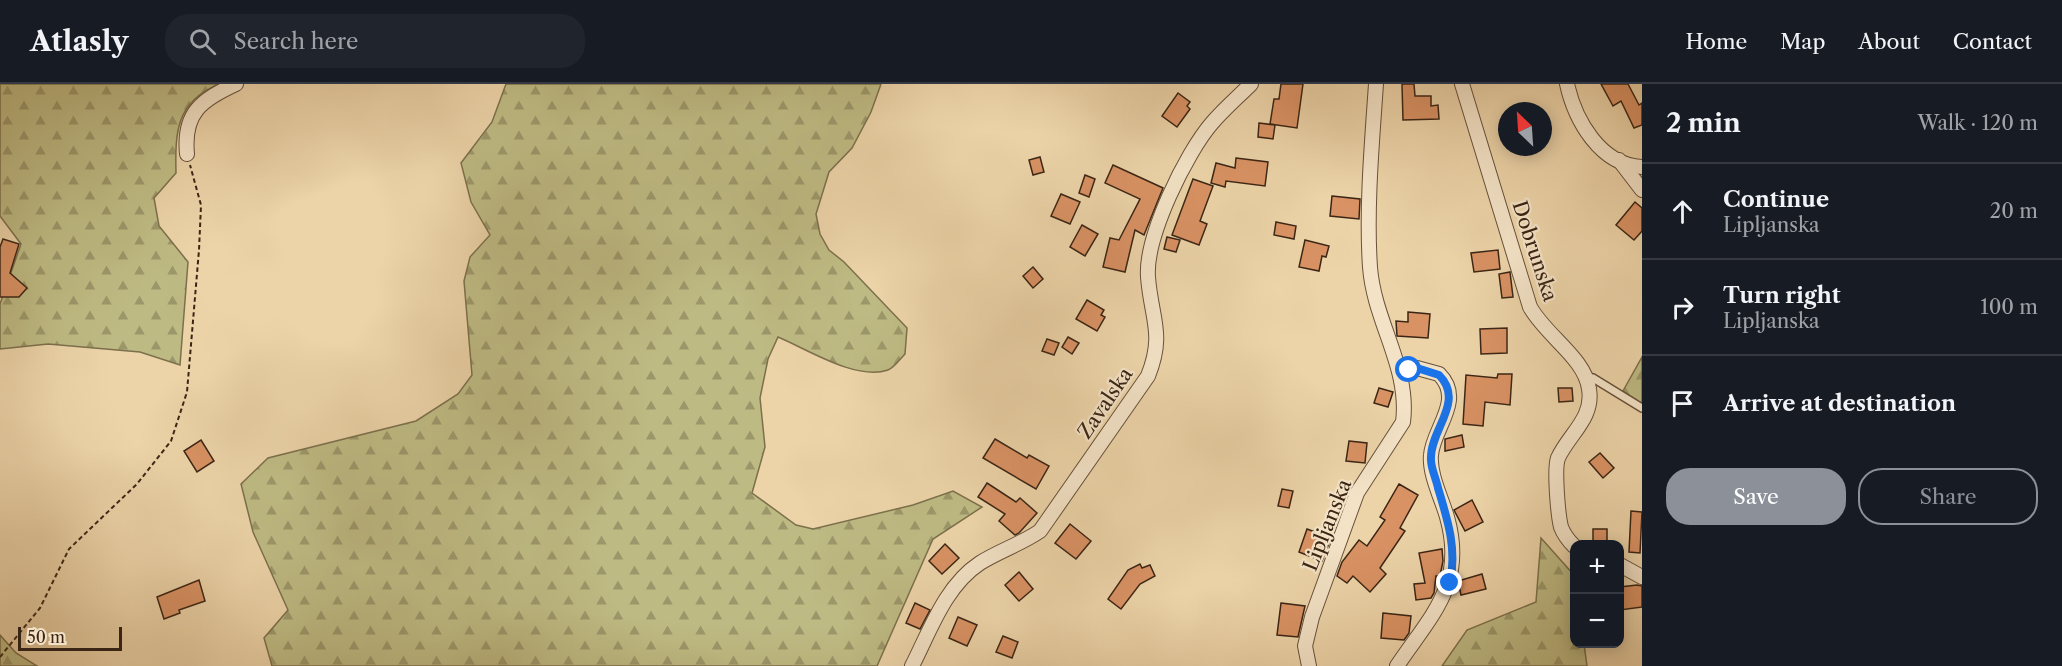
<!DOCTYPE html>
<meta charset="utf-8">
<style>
:root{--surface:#171b24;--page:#20242c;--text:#f1f3f6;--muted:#9ea1a6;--line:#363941;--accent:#8c9099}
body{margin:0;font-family:"Libre Caslon Text",serif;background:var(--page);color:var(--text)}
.controls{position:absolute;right:18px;bottom:18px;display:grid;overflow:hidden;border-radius:12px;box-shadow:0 3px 15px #0003}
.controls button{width:54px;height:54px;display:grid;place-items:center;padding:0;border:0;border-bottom:2px solid var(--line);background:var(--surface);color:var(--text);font:30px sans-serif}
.compass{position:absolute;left:1498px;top:18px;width:54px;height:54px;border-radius:50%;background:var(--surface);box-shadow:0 3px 15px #0003;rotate:335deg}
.scale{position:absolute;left:18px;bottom:15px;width:104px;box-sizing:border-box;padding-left:6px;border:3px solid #3b2615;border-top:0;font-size:16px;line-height:21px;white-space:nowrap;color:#3b2615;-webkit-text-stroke:4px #f3e2c6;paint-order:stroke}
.stop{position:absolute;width:18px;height:18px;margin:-14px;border:4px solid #1a73e8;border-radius:50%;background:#fff}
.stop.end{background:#1a73e8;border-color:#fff;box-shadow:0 2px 6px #0008}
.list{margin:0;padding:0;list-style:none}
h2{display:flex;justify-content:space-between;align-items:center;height:78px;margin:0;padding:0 24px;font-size:26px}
h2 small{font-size:20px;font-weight:400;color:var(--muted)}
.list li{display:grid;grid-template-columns:39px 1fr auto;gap:18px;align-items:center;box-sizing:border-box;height:96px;padding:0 24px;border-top:2px solid var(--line)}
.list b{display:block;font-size:22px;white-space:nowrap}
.list p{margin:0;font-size:20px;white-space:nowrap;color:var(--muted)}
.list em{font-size:20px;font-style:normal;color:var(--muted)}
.actions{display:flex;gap:12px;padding:18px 24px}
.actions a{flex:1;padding:14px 0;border:2px solid var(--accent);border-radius:24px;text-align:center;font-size:21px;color:var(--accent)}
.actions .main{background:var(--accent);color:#fff}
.icon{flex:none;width:33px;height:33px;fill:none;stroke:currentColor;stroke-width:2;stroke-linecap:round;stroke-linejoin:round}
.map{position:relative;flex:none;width:1642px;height:582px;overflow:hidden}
header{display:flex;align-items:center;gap:36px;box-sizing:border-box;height:84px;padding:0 30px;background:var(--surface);border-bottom:2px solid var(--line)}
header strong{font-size:28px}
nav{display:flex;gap:33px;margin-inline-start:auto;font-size:21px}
.search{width:420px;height:54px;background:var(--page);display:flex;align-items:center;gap:15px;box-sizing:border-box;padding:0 21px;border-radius:24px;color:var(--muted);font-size:22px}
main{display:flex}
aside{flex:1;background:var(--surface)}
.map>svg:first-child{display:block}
.forest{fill:url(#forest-firs);stroke:#7c704c;stroke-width:1.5}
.building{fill:#d99264;stroke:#3b2615;stroke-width:1.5}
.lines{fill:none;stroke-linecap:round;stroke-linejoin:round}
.service-casing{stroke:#67513a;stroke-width:10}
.minor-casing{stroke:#67513a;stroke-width:16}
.path{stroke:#3b2615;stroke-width:2;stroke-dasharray:4.5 3;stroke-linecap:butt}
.service{stroke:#f3e2c6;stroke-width:7}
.minor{stroke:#f3e2c6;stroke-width:14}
.route{stroke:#1a73e8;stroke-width:8}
.labels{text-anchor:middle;stroke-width:4.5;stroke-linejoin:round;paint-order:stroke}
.street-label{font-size:20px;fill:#3b2615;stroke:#f3e2c6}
</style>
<header>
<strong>Atlasly</strong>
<div class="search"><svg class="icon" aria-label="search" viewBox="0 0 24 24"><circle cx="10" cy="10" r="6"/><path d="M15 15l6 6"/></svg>Search here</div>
<nav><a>Home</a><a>Map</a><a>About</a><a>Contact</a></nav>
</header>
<main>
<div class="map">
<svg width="1642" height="582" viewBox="0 0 1642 582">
<defs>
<pattern id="forest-firs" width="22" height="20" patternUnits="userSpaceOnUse" patternTransform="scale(1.5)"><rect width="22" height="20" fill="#beba83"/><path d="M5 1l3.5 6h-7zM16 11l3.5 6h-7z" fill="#9c976a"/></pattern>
</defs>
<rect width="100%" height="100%" fill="#ecd3a8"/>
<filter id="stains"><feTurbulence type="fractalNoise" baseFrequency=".00333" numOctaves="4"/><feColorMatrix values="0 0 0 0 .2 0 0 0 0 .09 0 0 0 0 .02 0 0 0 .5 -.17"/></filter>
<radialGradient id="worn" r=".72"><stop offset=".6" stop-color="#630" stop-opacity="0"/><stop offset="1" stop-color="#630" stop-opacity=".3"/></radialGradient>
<g class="forest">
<path d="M0,0h219c-43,18 -44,48 -43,89l-22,25 5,28 29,36 -8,103 -40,-13 -92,-8 -48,5v-45l21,-60 -21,-28z"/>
<path d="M506,0h375l-10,28 -19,36 -23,24 -13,42 4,20 9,16 15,12 63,66 -2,26c-5,5 -11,14 -17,16 -32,11 -81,-21 -110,-33l-10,22 -8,39 5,49 -13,46 44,32 17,4 100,-24 40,-14 29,16 -49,32 -56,127h-605l-8,-28 24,-28 -35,-78 -12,-48 27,-26 148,-37 42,-27 14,-19 -8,-94 6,-24 20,-22 -19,-33 -10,-39 31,-41z"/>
<path d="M1642,273v47l-19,-13z"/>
<path d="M1541,454l33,37v69h10l3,22h-145l25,-36 69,-28z"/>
<path d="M0,551l16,18 21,13h-37z"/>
</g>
<g class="building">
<path d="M1281,0h22l-6,44 -27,-4 4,-25h5z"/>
<path d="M1402,0h12l1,12h16v10l7,-1 1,14 -36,1z"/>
<path d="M1601,0h27l11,21 3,-2v22l-8,3 -13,-27 -8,5z"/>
<path d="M1178,9l12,9 -3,4 3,3 -13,18 -15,-11z"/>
<path d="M1259,39l16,2 -2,14 -15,-2z"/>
<path d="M1040,73l4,15 -11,3 -4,-15z"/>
<path d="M1236,74l32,4 -3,24 -39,-5 -1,6 -14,-4 5,-20 19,5z"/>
<path d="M1113,81l50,23 -19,47 -9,-5 -10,42 -22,-5 7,-29 9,2 21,-41 -35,-16z"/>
<path d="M1085,91l10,4 -6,18 -10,-4z"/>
<path d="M1193,95l20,7 -13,35 7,3 -8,21 -27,-10z"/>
<path d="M1061,110l19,8 -10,22 -19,-8z"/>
<path d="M1332,112l28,3 -1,20 -29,-3z"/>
<path d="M1635,118l7,6v23l-8,9 -18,-15z"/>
<path d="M1276,138l20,4 -2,13 -20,-4z"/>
<path d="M1082,141l16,9 -13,22 -15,-9z"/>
<path d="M1167,153l13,3 -4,12 -12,-3z"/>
<path d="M3,155l16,5 -9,29 17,15 -8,9h-19v-50z"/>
<path d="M1305,156l24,6 -3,11 -4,-1 -3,15 -20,-4z"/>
<path d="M1498,166l2,19 -26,3 -3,-19z"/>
<path d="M1033,183l10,12 -10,9 -10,-12z"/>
<path d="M1510,188l3,25 -11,1 -3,-24z"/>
<path d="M1087,216l17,10 -3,5 4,2 -8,14 -21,-12z"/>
<path d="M1408,228l22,2 -2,24 -31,-2 -1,-15 12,1z"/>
<path d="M1507,244v25l-26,1 -1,-25z"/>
<path d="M1068,253l11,6 -7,11 -10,-7z"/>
<path d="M1047,255l12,4 -5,12 -12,-4z"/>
<path d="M1498,290h14l-2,31 -25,-3 -2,24 -20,-2 3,-49 31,3z"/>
<path d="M1379,304l14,4 -5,15 -14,-4z"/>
<path d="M1558,304h14l1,13 -14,1z"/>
<path d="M1462,351l2,12 -19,4v-12z"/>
<path d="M995,355l32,19 2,-3 20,11 -13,23 -53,-31z"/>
<path d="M201,356l13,21 -17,11 -13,-21z"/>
<path d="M1349,357l18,2 -2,20 -19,-2z"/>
<path d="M1600,369l14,15 -11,10 -14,-16z"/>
<path d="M987,399l29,19 4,-4 17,15 -18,20 -4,2 -16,-14 6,-7 -27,-17z"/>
<path d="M1399,400l19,11 -18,33 5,3 -25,37 6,6 -16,18 -17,-16 -6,7 -10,-7 5,-14 17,-22 8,6 18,-26 -5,-3z"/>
<path d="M1282,405l11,2 -4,17 -11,-2z"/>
<path d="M1472,416l11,22 -18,9 -11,-21z"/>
<path d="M1631,427l11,1 -2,41 -11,-1z"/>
<path d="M1070,440l21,17 -15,18 -21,-16z"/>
<path d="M1307,445l24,9 -9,23 -23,-9z"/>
<rect x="1593" y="445" width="14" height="15"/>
<path d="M945,460l14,14 -17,16 -13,-13z"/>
<path d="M1442,465l1,12 -3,15h-4l-2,17 -3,5 -15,2 -2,-16 11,-1 -6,-30z"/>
<path d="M1140,480l2,4 8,-3 5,11 -15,8 -19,25 -13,-10 20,-29z"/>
<path d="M1019,488l14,17 -14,12 -14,-16z"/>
<path d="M1482,490l4,15 -25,6 -3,-14z"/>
<path d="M199,496l6,21 -26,9 1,3 -16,6 -7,-22z"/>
<path d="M1637,501l5,1v21l-22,3v-23z"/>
<path d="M915,519l15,7 -10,19 -14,-6z"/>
<path d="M1281,519l24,3 -7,31 -21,-2z"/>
<path d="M1383,529l28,3 -2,17 -5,7 -23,-2z"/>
<path d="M958,533l19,8 -10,21 -18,-8z"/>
<path d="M1003,552l15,6 -6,16 -16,-6z"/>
</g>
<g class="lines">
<defs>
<path id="service" d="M1586,293l7,1 49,30"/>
<g id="minor">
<path d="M1462,0l68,223c16,29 55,51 59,82 5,29 -20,45 -31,69 -4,11 0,57 3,69 3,8 8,14 13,19"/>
<path d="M1567,0c8,36 33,81 75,83"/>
<path d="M187,70c-4,-41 14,-54 49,-70"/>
<path d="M1619,76l23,30"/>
<path d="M1620,481l22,12"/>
<path d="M912,582c18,-35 33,-80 68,-103 19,-12 41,-19 60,-32l108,-155c17,-42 3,-58 0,-99 -3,-40 38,-124 64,-154 12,-14 26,-26 39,-39"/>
<path d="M1309,582l-4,-20 7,-29 45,-124 46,-71c7,-55 -29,-100 -33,-155 -4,-58 2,-125 6,-183"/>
<path d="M1397,582c35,-52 69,-82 50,-149 -5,-18 -18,-43 -16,-62 2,-27 34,-55 8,-81l-22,-6 -16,3"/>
</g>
</defs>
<use href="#service" class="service-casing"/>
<use href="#minor" class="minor-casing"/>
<path class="path" d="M0,573l40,-49 29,-59 68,-65 34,-43 16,-49 12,-142 2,-45 -11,-40"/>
<use href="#service" class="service"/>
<use href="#minor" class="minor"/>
</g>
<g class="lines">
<path class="route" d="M1409,286l8,-2 22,7c26,26 -8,54 -8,82 -1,10 5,21 7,31 10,33 19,61 12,95"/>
</g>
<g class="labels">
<g class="street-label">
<text transform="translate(1535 167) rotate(72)" y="7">Dobrunska</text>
<text transform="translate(1105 319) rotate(-56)" y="7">Zavalska</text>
<text transform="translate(1327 441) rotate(-68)" y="7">Lipljanska</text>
</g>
</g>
<rect width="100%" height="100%" filter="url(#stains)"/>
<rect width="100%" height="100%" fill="url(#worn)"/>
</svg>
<div class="controls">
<button>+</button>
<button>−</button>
</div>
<svg class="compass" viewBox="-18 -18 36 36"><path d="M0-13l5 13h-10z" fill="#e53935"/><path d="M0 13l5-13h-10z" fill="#9ea1a6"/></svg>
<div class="scale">50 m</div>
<div class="stop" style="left:1409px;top:286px"></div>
<div class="stop end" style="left:1450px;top:499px"></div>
</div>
<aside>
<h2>2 min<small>Walk · 120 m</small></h2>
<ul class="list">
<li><svg class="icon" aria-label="ahead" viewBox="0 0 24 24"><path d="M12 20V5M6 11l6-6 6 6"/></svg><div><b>Continue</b><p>Lipljanska</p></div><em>20 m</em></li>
<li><svg class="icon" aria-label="right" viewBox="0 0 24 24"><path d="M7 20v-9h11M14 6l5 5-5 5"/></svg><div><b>Turn right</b><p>Lipljanska</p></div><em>100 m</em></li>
<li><svg class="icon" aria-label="arrive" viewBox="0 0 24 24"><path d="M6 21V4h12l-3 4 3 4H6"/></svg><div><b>Arrive at destination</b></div></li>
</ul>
<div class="actions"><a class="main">Save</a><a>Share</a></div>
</aside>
</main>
